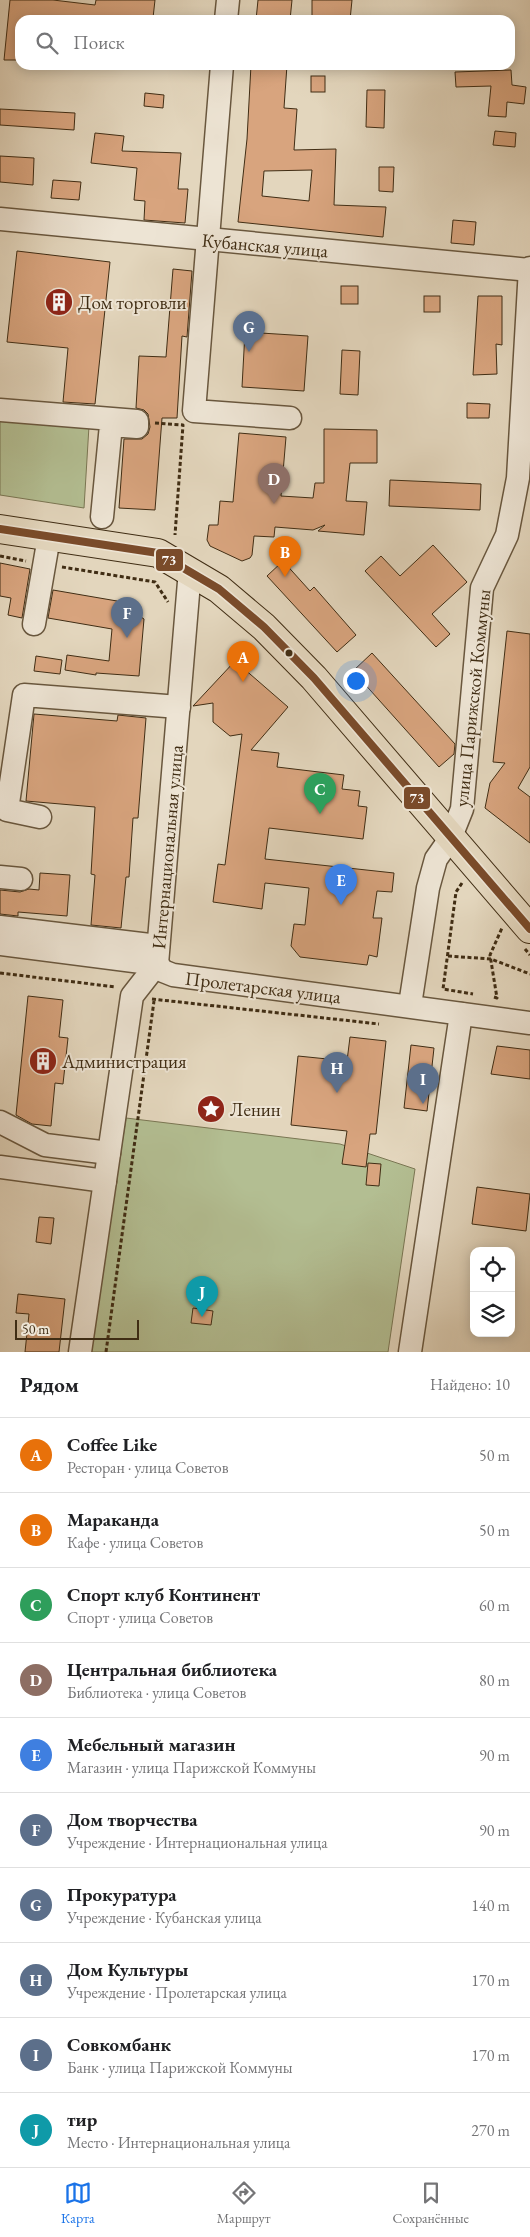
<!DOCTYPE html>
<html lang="ru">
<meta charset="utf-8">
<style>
:root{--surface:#fff;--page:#f6f6f6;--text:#202124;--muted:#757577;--line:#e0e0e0;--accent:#1a73e8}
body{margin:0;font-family:"EB Garamond",serif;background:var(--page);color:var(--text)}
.controls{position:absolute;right:15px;bottom:15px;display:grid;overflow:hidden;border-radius:10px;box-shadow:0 2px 12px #0003}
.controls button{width:45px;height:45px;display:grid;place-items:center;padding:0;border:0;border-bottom:1px solid var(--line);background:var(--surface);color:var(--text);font:25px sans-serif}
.scale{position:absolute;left:15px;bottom:12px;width:124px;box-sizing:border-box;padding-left:5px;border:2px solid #402d14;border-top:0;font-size:14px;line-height:18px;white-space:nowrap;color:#402d14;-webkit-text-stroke:4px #ede4d4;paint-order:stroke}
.you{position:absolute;left:355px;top:680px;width:18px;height:18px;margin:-12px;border:4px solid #fff;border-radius:50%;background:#1a73e8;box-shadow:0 0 0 8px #1a73e833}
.badge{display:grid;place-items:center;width:32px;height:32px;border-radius:50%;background:var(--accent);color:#fff;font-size:16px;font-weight:700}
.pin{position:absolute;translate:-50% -41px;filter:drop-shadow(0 1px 2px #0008)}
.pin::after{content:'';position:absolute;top:26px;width:18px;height:15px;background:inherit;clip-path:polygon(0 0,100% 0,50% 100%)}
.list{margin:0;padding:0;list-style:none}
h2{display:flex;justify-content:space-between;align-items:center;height:65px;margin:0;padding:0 20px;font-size:21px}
h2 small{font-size:16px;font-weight:400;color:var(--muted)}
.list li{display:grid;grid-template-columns:32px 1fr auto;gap:15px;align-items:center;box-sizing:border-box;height:75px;padding:0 20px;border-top:1px solid var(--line)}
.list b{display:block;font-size:19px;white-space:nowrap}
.list p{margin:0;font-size:16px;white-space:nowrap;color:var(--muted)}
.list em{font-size:16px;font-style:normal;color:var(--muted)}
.icon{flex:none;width:28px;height:28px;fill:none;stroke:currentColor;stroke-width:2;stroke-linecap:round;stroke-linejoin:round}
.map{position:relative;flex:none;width:530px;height:1352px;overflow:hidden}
.search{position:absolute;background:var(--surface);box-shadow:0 2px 12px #0003;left:15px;right:15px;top:15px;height:55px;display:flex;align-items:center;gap:12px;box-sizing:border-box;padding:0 18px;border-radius:15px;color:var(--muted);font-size:19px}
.sheet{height:815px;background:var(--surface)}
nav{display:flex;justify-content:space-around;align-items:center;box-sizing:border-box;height:70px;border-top:1px solid var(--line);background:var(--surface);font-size:14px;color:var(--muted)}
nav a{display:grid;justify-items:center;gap:2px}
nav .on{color:var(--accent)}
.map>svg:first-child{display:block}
.green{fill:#b3be92;stroke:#7a7653}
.building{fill:#d8a47e;stroke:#402d14;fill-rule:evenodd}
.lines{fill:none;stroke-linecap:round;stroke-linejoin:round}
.minor-casing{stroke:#69573e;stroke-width:25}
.major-casing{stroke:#402d14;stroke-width:30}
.path{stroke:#402d14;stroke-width:3;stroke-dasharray:4 2.5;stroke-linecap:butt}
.minor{stroke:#ede4d4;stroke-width:22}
.major{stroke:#e3d6bd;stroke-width:28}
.bus-1-casing{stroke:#ede4d4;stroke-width:11}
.bus-1{stroke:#7a4b2a;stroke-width:8}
.bus-dot{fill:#402d14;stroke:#ede4d4;stroke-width:2}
.labels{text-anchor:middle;stroke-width:4;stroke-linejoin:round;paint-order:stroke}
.street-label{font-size:19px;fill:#402d14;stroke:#ede4d4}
.poi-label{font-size:19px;fill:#402d14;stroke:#ede4d4;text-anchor:start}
.line-badge{stroke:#ede4d4;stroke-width:2}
.badge-label{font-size:14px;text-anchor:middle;font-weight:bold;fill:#fff}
</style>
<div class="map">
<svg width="530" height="1352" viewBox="0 0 530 1352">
<rect width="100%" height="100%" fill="#e3d6bd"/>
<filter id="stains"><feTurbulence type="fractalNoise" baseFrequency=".004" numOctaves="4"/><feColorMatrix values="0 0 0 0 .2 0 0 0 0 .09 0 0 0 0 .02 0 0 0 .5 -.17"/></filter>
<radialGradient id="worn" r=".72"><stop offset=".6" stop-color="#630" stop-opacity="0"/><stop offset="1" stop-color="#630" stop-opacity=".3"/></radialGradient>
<g class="green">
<path d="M0,418l89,8 -5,82 -84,-13z"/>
<path d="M126,1118l214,26 75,25 -27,183h-298z"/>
</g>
<g class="building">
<path d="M10,0h43l42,5 1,-5h59l-2,18 -34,-2v4h-99v40h-16z"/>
<path d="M258,0h34l-2,20h-34z"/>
<path d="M312,0h40l-2,20 -38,-2z"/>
<path d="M251,65h36l-3,43 13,1 -3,41 42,-1 -2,56 52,2 -3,30 -145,-15 9,-83zM312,170l-3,31 -47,-5 2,-25z"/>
<path d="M511,70l1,15 14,2 -2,17 -17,-2 -1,15 -18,-1 3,-30 -35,1 -1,-15z"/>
<rect x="311" y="76" width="14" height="16"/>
<path d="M367,90h18l-1,38 -18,-1z"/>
<path d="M145,93l19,2 -1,13 -19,-2z"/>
<path d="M0,109l75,4 -1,17 -74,-5z"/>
<path d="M495,131l21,2 -1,14 -22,-2z"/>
<path d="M95,133l29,3 -2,15 59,2 -3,36h10l-3,34 -41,-3 1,-19 -11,-1 3,-32 -46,-5z"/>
<path d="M0,156l34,2 -1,27 -33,-3z"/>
<path d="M379,167h15l-1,25 -14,-1z"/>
<path d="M53,180l28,2 -2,18 -28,-2z"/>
<path d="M453,220l23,2 -2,23 -23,-2z"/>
<path d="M17,251l93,11 -15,142 -32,-2 5,-54 -61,-6z"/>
<path d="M173,269l19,2 -5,66 -5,-1 -5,82h-15l-7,92 -36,-2 5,-69h18l6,-5 2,-7 -2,-13 -4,-4 -8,-2 3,-52 27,1z"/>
<rect x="341" y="286" width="17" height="18"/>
<rect x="424" y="296" width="16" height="16"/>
<path d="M478,296h24v49l-6,-1 1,30 -24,1z"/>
<path d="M245,332l63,4 -4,55 -62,-4z"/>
<path d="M342,350l18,1 -2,44 -18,-1z"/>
<path d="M467,403l23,1 -1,14h-22z"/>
<path d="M324,429l53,1v33h-27l-4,38 21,1 -3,33 -46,-4 7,-6 -12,5 -38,-3 -1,10 -20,-1 -2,19 -2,3 -8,3 -32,-15 -3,-6 2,-15h9l2,-24 13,1 6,-69 47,4 -5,59 32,2 2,-15h9z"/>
<path d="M390,480l91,4 -1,26 -91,-4z"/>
<path d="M433,545l34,37 -35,32 18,20 -14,13 -71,-76 16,-15 19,20z"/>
<path d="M283,561l27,30 4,-4 42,48 -19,17 -70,-76z"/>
<path d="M0,563l30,6 -8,49 -14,-3 3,-17 -11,-2z"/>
<path d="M53,590l64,11 27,18 -5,57 -43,-3v2l-31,-5 2,-15 42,6 3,-32 -64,-11z"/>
<path d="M507,631l23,3v133l-12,21 12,9v46l-45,-35 5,-25 15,-20 -12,-1z"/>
<path d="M372,653l83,91 -1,10 -15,13 -86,-96z"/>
<path d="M36,656l26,4 -2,14 -26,-3z"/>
<path d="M235,661l53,46 -37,43 28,3 -2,14 67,8 -2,14 18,2 -2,15 9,1 -4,32 -94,-11 -4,31 129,14 -2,19 -15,-1 -4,27h9l-5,39 -8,-2 -2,10 -67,-8 -9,-11 3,-22 11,1 4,-37 -44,-5 -3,26 -49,-7 5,-38 7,1 17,-131 -12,2 -17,-14v-19l-20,3z"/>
<path d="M34,714l83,7 1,-6 28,3 -8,100h-5l-4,59h-3l-5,51 -30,-3 4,-50 -4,-1 4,-67 -69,-6z"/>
<path d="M40,873l30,2 -3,41 -49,-4v4l-18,-2v-24l20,2 9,-3 10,1z"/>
<path d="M28,996l35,4 -4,37 9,1 -5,46 -8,-1 -4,43 -19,-2 -16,-9z"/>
<path d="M350,1037l36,4 -10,93h-6l-4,33 -24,-3 5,-33 -56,-6 7,-69 49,5z"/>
<path d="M411,1045l23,3 -7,63 -23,-3z"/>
<path d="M497,1046l33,4v29l-39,-5z"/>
<path d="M368,1163l13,1 -2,22 -13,-1z"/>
<path d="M477,1187l53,7 -4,37 -54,-7z"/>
<path d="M39,1217l15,1 -3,26 -15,-2z"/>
<path d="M18,1294l47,5 -6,53h-34l4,-38 -13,-1z"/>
<path d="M193,1308l20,3 -2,14 -20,-2z"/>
</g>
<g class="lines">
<defs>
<g id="minor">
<path d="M226,20l2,-20"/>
<path d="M222,65l-28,346 96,7"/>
<path d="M0,219l530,51"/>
<path d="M0,410l137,11v6l-26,-2 -9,92"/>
<path d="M34,624l15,-87"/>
<path d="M40,817l-33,-7 17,-115 155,12"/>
<path d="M0,877l21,2"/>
<path d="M0,927l158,19"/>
<path d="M0,944l157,20 6,7 10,4 357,48"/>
<path d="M410,1005l18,-117 8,-29 14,-20 12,-30 20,-221 25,-53 11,-57 12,-210"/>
<path d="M0,1122l45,23 64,8"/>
<path d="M0,1167l105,14"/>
<path d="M80,1352l52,-356 25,-32 33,-394"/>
<path d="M410,1352l51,-338"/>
</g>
<path id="major" d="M0,529l158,24 61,36 45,38 50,51 216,251"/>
</defs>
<use href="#minor" class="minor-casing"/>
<use href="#major" class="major-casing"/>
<g class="path">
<path d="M155,423l28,2 -8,110"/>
<path d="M0,556l26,5"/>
<path d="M62,567l93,15 13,20"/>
<path d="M462,883l-6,9 -13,97 30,5"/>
<path d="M525,949l5,6"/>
<path d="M448,956l43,3 39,15"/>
<path d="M0,973l116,14"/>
<path d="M494,997l3,1 -7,-43 12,-27"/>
<path d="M152,999l227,25"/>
<path d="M106,1352l48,-351"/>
</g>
<use href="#minor" class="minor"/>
<use href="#major" class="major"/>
<defs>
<path id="bus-1" d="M0,529l158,24 61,36 45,38 50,51 216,251"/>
</defs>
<use href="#bus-1" class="bus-1-casing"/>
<use href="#bus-1" class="bus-1"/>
</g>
<defs>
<symbol id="building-disc" viewBox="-11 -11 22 22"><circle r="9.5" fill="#8f2418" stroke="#ede4d4"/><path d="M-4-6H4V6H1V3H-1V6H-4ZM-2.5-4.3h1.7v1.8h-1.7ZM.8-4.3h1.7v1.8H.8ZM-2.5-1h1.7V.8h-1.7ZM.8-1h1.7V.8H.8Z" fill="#fff"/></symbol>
<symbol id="sight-disc" viewBox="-11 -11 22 22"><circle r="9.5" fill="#8f2418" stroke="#ede4d4"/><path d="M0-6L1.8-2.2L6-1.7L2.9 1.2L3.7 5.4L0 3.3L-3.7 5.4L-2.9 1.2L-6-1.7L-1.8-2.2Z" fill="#fff"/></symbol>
</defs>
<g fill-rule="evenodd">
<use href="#building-disc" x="43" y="286" width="32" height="32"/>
<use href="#building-disc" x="27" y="1045" width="32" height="32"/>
<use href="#sight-disc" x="195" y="1093" width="32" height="32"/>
</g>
<circle class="bus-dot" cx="289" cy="653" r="4.5"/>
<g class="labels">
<g class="street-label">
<text transform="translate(265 245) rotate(5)" y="7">Кубанская улица</text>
<text transform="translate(472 698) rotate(-84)" y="7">улица Парижской Коммуны</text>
<text transform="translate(167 847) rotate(-85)" y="7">Интернациональная улица</text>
<text transform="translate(263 987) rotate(7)" y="7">Пролетарская улица</text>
</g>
<g class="poi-label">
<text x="78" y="309">Дом торговли</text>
<text x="62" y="1068">Администрация</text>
<text x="230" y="1116">Ленин</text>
</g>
</g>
<g class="line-badge">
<rect x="155" y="548" width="29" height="24" rx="5" fill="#7a4b2a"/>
<rect x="403" y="786" width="28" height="24" rx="5" fill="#7a4b2a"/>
</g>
<g class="badge-label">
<text x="169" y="565">73</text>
<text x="417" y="803">73</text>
</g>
<rect width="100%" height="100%" filter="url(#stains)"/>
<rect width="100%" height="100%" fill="url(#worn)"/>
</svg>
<div class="controls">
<button><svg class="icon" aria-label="locate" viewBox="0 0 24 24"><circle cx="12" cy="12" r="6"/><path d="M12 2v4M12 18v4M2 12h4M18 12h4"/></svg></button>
<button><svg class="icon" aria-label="layers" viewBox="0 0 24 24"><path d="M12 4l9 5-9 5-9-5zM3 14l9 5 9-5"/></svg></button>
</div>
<div class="scale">50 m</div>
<div class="you"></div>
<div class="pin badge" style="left:243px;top:682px;background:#e8710a">A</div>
<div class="pin badge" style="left:285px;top:577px;background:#e8710a">B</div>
<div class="pin badge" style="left:320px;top:814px;background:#2e9e5b">C</div>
<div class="pin badge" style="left:274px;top:504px;background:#8d6e63">D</div>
<div class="pin badge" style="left:341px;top:905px;background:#3f7fe0">E</div>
<div class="pin badge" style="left:127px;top:638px;background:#5c6f8a">F</div>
<div class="pin badge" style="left:249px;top:352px;background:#5c6f8a">G</div>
<div class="pin badge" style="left:337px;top:1093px;background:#5c6f8a">H</div>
<div class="pin badge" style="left:423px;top:1104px;background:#5c6f8a">I</div>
<div class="pin badge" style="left:202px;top:1317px;background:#0f9aa8">J</div>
<div class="search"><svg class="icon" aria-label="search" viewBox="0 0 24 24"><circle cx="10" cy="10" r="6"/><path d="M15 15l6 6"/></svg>Поиск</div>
</div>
<section class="sheet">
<h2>Рядом<small>Найдено: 10</small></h2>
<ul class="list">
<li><span class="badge" style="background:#e8710a">A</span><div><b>Coffee Like</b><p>Ресторан · улица Советов</p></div><em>50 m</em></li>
<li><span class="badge" style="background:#e8710a">B</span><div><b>Мараканда</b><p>Кафе · улица Советов</p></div><em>50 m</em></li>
<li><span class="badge" style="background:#2e9e5b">C</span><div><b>Спорт клуб Континент</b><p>Спорт · улица Советов</p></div><em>60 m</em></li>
<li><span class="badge" style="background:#8d6e63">D</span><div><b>Центральная библиотека</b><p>Библиотека · улица Советов</p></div><em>80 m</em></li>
<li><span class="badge" style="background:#3f7fe0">E</span><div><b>Мебельный магазин</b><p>Магазин · улица Парижской Коммуны</p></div><em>90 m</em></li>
<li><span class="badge" style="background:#5c6f8a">F</span><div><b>Дом творчества</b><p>Учреждение · Интернациональная улица</p></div><em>90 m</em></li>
<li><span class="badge" style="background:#5c6f8a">G</span><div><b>Прокуратура</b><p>Учреждение · Кубанская улица</p></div><em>140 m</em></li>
<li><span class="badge" style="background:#5c6f8a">H</span><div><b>Дом Культуры</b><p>Учреждение · Пролетарская улица</p></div><em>170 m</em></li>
<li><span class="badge" style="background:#5c6f8a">I</span><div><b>Совкомбанк</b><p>Банк · улица Парижской Коммуны</p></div><em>170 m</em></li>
<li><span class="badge" style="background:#0f9aa8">J</span><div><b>тир</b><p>Место · Интернациональная улица</p></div><em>270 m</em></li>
</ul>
</section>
<nav>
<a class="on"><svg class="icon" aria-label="map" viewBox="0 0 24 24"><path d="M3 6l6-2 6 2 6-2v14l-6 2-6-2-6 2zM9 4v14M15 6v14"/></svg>Карта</a>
<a><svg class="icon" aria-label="directions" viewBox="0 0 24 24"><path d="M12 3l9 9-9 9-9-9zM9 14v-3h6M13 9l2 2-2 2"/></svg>Маршрут</a>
<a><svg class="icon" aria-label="saved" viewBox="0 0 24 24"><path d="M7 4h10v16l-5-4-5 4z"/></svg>Сохранённые</a>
</nav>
